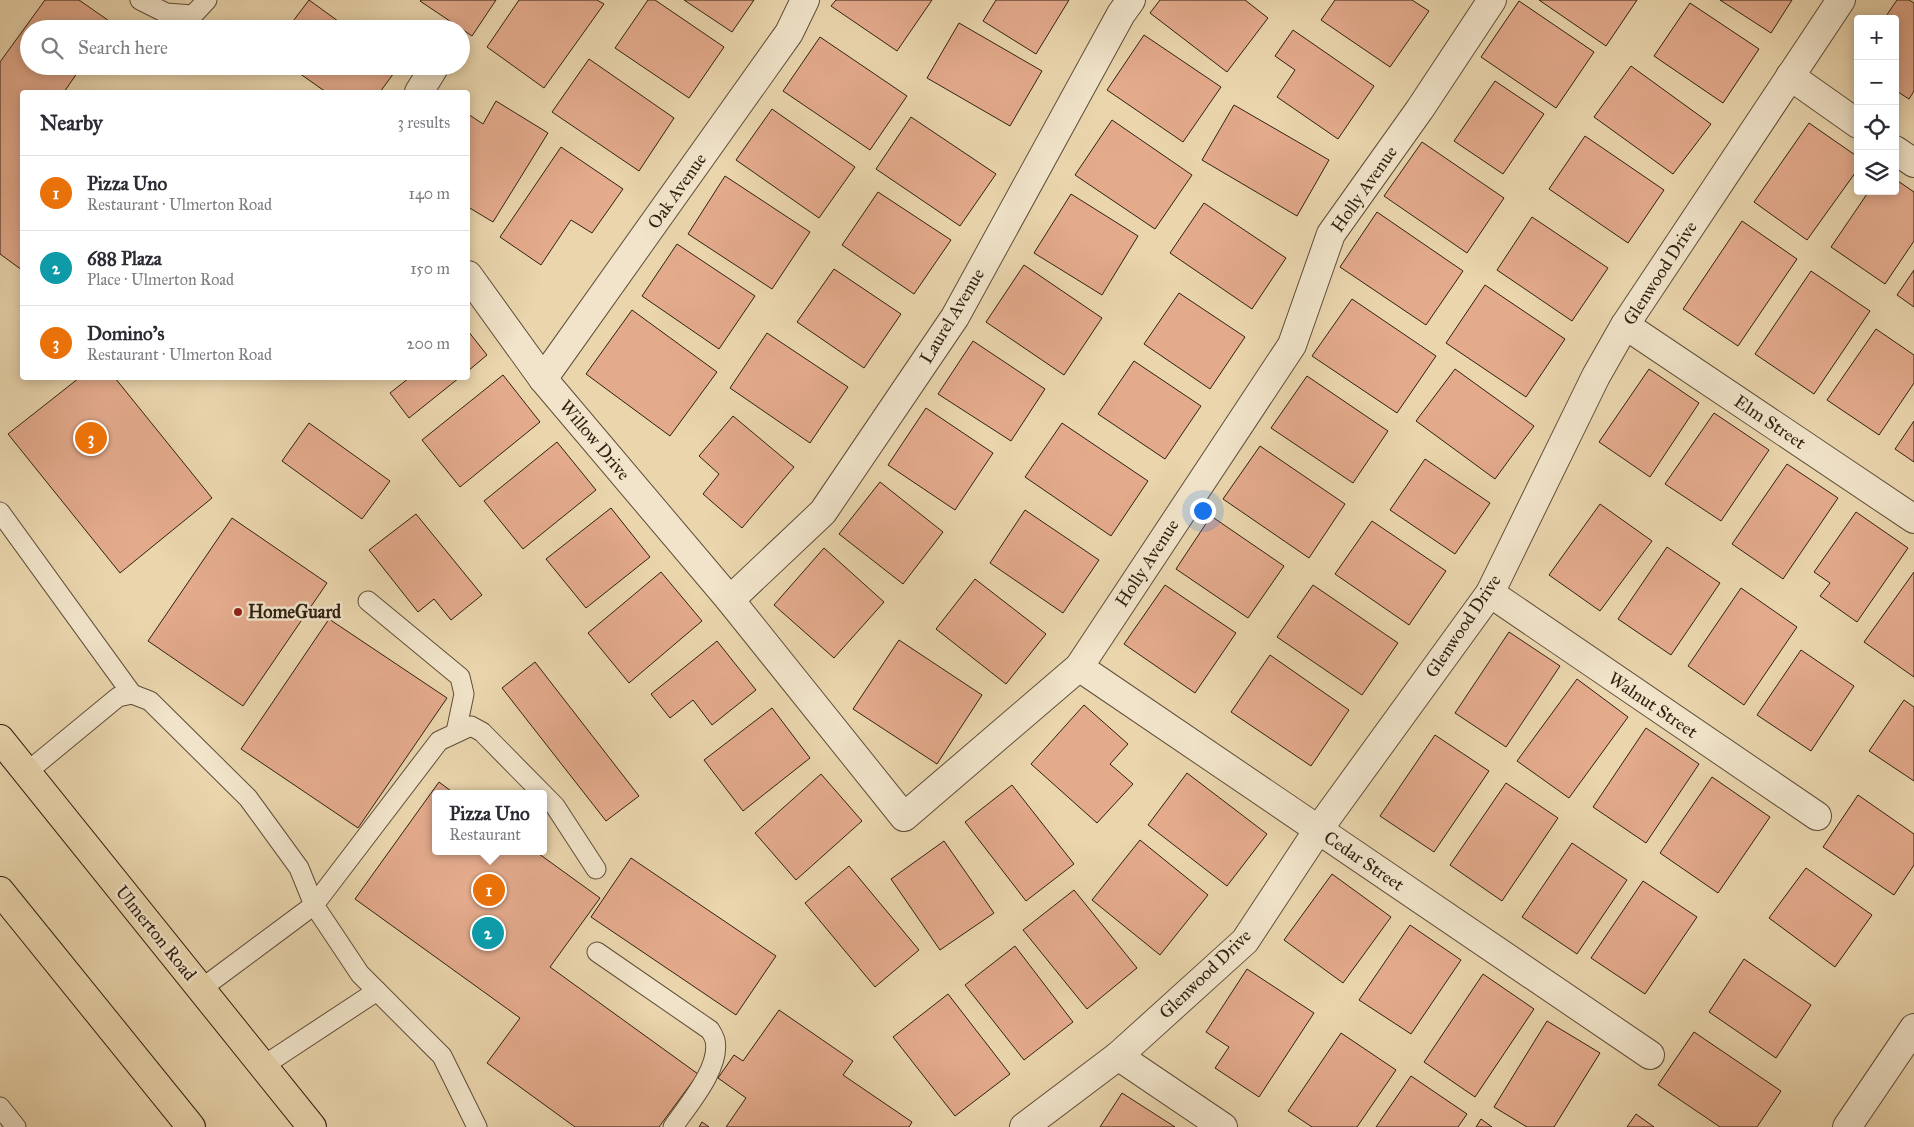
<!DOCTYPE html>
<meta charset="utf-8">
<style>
:root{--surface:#fff;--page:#f2f2f3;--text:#2b2b33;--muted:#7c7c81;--line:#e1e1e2;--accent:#2563eb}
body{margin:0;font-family:"IM FELL Great Primer",serif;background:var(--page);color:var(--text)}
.controls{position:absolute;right:15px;top:15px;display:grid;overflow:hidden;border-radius:5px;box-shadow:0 2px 12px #0003}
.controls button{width:45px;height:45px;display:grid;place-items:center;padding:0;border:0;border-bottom:1px solid var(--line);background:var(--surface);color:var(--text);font:25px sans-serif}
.you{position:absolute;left:1202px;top:510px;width:18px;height:18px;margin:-12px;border:4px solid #fff;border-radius:50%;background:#1a73e8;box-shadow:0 0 0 8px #1a73e833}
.badge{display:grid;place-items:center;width:32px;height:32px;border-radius:50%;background:var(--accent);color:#fff;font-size:16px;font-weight:700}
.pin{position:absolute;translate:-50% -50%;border:2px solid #fff;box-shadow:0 1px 5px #0006}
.popup{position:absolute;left:432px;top:790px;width:115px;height:65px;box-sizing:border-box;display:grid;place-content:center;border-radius:5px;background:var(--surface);filter:drop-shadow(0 1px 4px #0005);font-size:16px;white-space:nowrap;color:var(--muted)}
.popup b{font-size:19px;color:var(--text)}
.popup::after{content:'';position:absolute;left:50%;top:100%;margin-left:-10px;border:10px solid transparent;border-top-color:var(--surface)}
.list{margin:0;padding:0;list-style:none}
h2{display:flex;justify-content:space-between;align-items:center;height:65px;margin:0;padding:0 20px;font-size:21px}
h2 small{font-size:16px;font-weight:400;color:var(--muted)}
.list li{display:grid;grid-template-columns:32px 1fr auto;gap:15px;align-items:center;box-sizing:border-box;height:75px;padding:0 20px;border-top:1px solid var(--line)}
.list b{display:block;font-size:19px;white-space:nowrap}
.list p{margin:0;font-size:16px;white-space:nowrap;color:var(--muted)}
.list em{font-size:16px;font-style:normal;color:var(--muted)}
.icon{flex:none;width:28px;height:28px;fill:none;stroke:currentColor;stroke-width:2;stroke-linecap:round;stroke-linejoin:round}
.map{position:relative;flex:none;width:1914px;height:1127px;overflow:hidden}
.search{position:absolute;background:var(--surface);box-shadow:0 2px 12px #0003;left:20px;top:20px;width:450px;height:55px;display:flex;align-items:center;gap:12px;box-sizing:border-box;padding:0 18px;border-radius:28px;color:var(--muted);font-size:19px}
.panel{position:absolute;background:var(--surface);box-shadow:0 2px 12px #0003;left:20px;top:90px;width:450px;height:290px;border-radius:5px}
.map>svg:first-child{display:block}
.building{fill:#e3aa8c;stroke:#312112}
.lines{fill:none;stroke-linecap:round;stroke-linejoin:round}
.service-casing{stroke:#5f4e39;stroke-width:21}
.minor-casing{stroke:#5f4e39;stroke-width:30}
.primary-casing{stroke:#312112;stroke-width:30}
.service{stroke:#f1e4ca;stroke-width:19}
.minor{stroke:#f1e4ca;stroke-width:28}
.primary{stroke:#ead5ad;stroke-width:28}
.poi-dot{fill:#8f2418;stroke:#f1e4ca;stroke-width:2}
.labels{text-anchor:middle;stroke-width:5;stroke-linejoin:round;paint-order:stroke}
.street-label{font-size:18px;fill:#312112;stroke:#f1e4ca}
.poi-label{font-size:18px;font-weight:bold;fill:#312112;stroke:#f1e4ca;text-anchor:start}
</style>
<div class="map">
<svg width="1914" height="1127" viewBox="0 0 1914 1127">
<rect width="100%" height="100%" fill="#ead5ad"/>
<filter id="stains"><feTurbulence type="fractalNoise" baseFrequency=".004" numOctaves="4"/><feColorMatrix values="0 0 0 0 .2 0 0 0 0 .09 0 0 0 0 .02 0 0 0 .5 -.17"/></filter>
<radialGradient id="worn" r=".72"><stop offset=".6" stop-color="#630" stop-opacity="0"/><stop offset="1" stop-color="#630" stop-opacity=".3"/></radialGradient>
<g class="building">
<path d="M45,0h34l33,23 -4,6h-79v37h53l-18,26h-42v178l-22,-16v-192z"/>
<path d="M309,0l40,29h-62z"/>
<path d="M421,0h75l-24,36 -52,-35z"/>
<path d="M519,0h78l7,4 -60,84 -57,-41z"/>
<path d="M648,0h7l69,47 -35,51 -74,-50z"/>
<path d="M684,0h70l-22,32z"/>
<path d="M836,0h96l-35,51 -66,-45z"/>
<path d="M996,0h73l-33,54 -53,-33z"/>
<path d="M1160,0h85l23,18 -41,54 -77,-59z"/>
<path d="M1335,0h77l17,11 -39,56 -69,-47z"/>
<path d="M1539,0h98l-31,46z"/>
<path d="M1720,0h72l-21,33z"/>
<path d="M1897,0h12l5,3v88l-5,8 -14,-9v-71h-11z"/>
<path d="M1519,1l75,51 -38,56 -75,-51z"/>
<path d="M1690,3l69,46 -36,54 -69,-47z"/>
<path d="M959,23l83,48 -32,55 -83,-48z"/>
<path d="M1293,30l81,56 -36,53 -61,-42 18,-27 -20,-14z"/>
<path d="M1144,35l77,52 -38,55 -76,-52z"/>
<path d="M820,37l87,59 -37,54 -87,-59z"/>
<path d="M589,59l85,59 -35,53 -87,-59z"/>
<path d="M289,66h110l-19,26h-54z"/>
<path d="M1631,66l80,58 -38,50 -79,-57z"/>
<path d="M1495,81l49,33 -41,60 -49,-33z"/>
<path d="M496,101l52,32 -55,89 -25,-15v-93l15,10z"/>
<path d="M1234,105l95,55 -32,56 -95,-56z"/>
<path d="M772,109l83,58 -36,51 -83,-58z"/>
<path d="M911,117l85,57 -36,52 -84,-57z"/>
<path d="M1112,120l80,55 -37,54 -80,-54z"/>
<path d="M1809,123l49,34v12l-51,71 -53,-38z"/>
<path d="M1585,136l79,54 -36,53 -79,-54z"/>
<path d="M1422,142l82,56 -37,55 -83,-57z"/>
<path d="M561,147l62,42 -31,44 -21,-13 -30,45 -41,-28z"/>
<path d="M725,176l85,56 -38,57 -84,-55z"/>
<path d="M1895,179l19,13v49l-29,43 -54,-37 38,-56h26z"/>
<path d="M878,192l73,48 -37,54 -72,-49z"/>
<path d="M1071,194l67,42 -36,59 -68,-42z"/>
<path d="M1204,203l82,55 -34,51 -82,-56z"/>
<path d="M1377,212l86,59 -37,54 -86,-58z"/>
<path d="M1532,217l76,51 -36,53 -75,-51z"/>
<path d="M1742,221l55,38 -59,87 -55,-37z"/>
<path d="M677,244l78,52 -36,53 -77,-53z"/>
<path d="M1024,265l78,53 -38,57 -78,-53z"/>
<path d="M834,269l67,45 -37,54 -67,-46z"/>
<path d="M1914,270v37l-17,-12z"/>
<path d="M1811,271l59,40 -56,83 -59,-40z"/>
<path d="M1485,285l80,54 -39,58 -80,-54z"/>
<path d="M1179,293l66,44 -35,52 -66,-45z"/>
<path d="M1352,299l84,57 -39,57 -85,-57z"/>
<path d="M632,310l85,62 -47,64 -84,-62z"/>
<path d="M1876,329l38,26v28l-35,52 -52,-35z"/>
<path d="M468,331l19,24 -19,16z"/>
<path d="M767,333l81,54 -38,56 -80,-55z"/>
<path d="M973,341l72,48 -34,52 -73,-47z"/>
<path d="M1134,361l67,45 -36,53 -67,-45z"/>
<path d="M1455,369l79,57 -39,53 -79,-58z"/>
<path d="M1649,369l50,34 -49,74 -51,-35z"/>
<path d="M503,375l37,47 -80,65 -38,-47z"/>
<path d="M1307,376l81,55 -35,52 -82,-55z"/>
<path d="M79,378h36l97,120 -92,75 -112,-139z"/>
<path d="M409,378h50l-50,40 -19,-25z"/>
<path d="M926,408l67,45 -38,57 -67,-45z"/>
<path d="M1714,413l55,37 -48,71 -56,-37z"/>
<path d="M733,416l61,51 -52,61 -39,-34 16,-20 -20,-18z"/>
<path d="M1914,421v41l-19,-13z"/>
<path d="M309,423l81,58 -28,38 -80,-58z"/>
<path d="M1062,423l86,58 -37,55 -86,-59z"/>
<path d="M557,442l39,48 -73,59 -39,-48z"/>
<path d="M1260,446l85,58 -36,54 -86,-59z"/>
<path d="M1425,459l65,44 -35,51 -65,-44z"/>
<path d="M1787,464l51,34 -55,81 -51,-35z"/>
<path d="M880,482l63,50 -40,52 -64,-50z"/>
<path d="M1600,504l52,37 -52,70 -51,-36z"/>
<path d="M611,508l39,49 -64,51 -40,-49z"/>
<path d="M1025,510l74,50 -36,53 -73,-50z"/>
<path d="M1856,512l52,36 -51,74 -37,-26 10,-13 -16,-11z"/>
<path d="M416,514l66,81 -31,25 -17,-21 -16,13 -49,-62z"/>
<path d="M1211,516l73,50 -36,52 -72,-49z"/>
<path d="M232,518l95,65 -84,123 -95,-65z"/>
<path d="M1372,521l74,50 -37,54 -74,-51z"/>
<path d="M1667,547l53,36 -49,72 -53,-36z"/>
<path d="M824,548l60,54 -50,56 -60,-53z"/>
<path d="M661,572l41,49 -73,62 -41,-50z"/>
<path d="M1914,572v105l-50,-35z"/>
<path d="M975,579l71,55 -40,50 -70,-55z"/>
<path d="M1165,585l71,48 -41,60 -71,-49z"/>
<path d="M1313,585l85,58 -36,52 -85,-58z"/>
<path d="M1741,588l56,39 -53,78 -56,-39z"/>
<path d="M329,619l118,79 -89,130 -117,-79z"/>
<path d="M1509,632l51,34 -54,81 -51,-34z"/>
<path d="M899,640l83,55 -45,69 -84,-55z"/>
<path d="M717,641l39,49 -44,35 -19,-25 -23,18 -19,-24z"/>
<path d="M1801,650l53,36 -43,65 -54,-36z"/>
<path d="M1270,655l79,55 -38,56 -80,-54z"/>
<path d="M535,662l104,134 -33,25 -104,-133z"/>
<path d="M1577,679l51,38 -59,81 -52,-37z"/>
<path d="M1904,700l10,7v74l-45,-30z"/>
<path d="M1084,705l44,39 -18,20 23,20 -36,39 -66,-59z"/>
<path d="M772,708l38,50 -67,53 -39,-51z"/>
<path d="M1646,728l53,36 -53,79 -53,-36z"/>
<path d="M1435,735l54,36 -55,81 -54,-36z"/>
<path d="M1187,773l80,61 -40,52 -79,-61z"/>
<path d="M821,774l41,47 -66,59 -41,-47z"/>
<path d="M1712,777l58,40 -52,76 -58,-40z"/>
<path d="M439,782l16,12h-20v57h100l65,47 -50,69 148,107 -39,53h-84l-88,-64 33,-45 -165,-119z"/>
<path d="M1506,783l52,35 -56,83 -52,-36z"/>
<path d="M1012,785l62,79 -48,37 -61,-79z"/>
<path d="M1858,795l56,39v31l-20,30 -71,-48z"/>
<path d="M1140,840l68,55 -48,60 -68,-55z"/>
<path d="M944,841l50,72 -54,37 -49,-71z"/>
<path d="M1572,843l55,37 -50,74 -55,-37z"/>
<path d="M631,858l145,98 -40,59 -145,-98z"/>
<path d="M849,866l70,84 -44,37 -70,-84z"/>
<path d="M1806,868l66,47 -37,52 -66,-49z"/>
<path d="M1332,874l59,43 -48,66 -59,-43z"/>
<path d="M1643,881l54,36 -52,77 -54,-36z"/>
<path d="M1074,890l63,78 -50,41 -64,-79z"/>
<path d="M1410,925l51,35 -50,74 -52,-34z"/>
<path d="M1015,946l58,76 -49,38 -59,-75z"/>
<path d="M1744,959l67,46 -35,53 -67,-46z"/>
<path d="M1247,969l67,44 -55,84 -44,-29 14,-21 -23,-15z"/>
<path d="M1483,974l51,35 -59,88 -51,-35z"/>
<path d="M948,994l62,80 -55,42 -62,-79z"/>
<path d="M779,1010l74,51 -10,14 69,47 -3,5h-183l20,-29 -28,-20 16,-23 9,6z"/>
<path d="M1547,1021l53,32 -46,74h-27l-33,-20z"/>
<path d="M1694,1032l87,59 -24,36h-37l-62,-42z"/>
<path d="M1341,1033l55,37 -39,57h-45l-24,-16z"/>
<path d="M1411,1076l56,38 -9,13h-82z"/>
<path d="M1122,1093l53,34h-75z"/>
<path d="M1636,1114l18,13h-27z"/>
<path d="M1481,1119l11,8h-16z"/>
<path d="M702,1122l7,5h-10z"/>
</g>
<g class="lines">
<defs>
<g id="service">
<path d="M140,0l26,13 27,2 14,-15"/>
<path d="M0,512l132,182"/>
<path d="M368,601l92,76 4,17 -8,38"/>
<path d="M27,772l91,-75 14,-3 18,7 98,97 51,70 15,37 46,69 82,82 35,71"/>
<path d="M597,952l113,78c2,3 4,7 5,10 6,28 -28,66 -42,87"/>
<path d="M201,989l113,-84 125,-164 32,-15 11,6 73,74 41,63"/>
<path d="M263,1066l114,-75"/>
<path d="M0,1107l16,20"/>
</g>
<g id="minor">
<path d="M1790,76l68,48"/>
<path d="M419,92l16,-26"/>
<path d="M1895,150l19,13"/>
<path d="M468,275l75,104 187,221 174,217 175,-150 213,-322 39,-111 89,-125 72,-109"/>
<path d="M1625,325l289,194"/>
<path d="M543,379l246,-346 16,-33"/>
<path d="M1490,593l327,223"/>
<path d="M730,600l93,-88 132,-195 166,-303 10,-14"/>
<path d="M1079,667l571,388"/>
<path d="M1118,1056l105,71"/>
<path d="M1024,1127l94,-71 127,-115 73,-111 172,-237 106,-217 29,-51 216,-325"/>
<path d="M1847,1127l67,-99"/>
</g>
<g id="primary">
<path d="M0,739l312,388"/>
<path d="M0,891l191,236"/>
</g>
</defs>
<use href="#service" class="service-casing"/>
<use href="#minor" class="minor-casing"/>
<use href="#primary" class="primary-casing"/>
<use href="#service" class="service"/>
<use href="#minor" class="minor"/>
<use href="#primary" class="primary"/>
</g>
<circle class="poi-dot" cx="238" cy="612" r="5"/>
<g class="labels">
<g class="street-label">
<text transform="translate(1364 189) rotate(-55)" y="6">Holly Avenue</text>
<text transform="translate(677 191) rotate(-55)" y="6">Oak Avenue</text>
<text transform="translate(1660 273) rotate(-57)" y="6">Glenwood Drive</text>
<text transform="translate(952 316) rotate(-59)" y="6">Laurel Avenue</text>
<text transform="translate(1770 422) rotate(34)" y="6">Elm Street</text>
<text transform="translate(595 440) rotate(50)" y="6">Willow Drive</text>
<text transform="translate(1147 563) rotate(-57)" y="6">Holly Avenue</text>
<text transform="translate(1463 626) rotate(-56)" y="6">Glenwood Drive</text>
<text transform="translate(1653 705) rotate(34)" y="6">Walnut Street</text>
<text transform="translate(1364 861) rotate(34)" y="6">Cedar Street</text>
<text transform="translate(156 933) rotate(51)" y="6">Ulmerton Road</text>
<text transform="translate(1205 974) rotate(-44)" y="6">Glenwood Drive</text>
</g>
<g class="poi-label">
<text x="248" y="618">HomeGuard</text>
</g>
</g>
<rect width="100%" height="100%" filter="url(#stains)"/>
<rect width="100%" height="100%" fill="url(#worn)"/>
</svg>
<div class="controls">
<button>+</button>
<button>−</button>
<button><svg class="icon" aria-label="locate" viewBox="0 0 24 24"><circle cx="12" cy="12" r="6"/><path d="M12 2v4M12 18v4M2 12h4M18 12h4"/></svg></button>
<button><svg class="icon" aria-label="layers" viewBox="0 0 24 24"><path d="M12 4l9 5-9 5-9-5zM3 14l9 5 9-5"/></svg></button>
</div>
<div class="you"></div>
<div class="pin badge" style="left:489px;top:890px;background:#e8710a">1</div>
<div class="popup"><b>Pizza Uno</b>Restaurant</div>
<div class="pin badge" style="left:488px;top:933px;background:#0f9aa8">2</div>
<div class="pin badge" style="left:91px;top:438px;background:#e8710a">3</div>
<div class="search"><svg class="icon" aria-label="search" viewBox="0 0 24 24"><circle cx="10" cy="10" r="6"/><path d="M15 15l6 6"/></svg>Search here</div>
<section class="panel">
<h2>Nearby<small>3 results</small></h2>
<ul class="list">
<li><span class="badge" style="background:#e8710a">1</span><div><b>Pizza Uno</b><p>Restaurant · Ulmerton Road</p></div><em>140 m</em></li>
<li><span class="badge" style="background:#0f9aa8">2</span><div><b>688 Plaza</b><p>Place · Ulmerton Road</p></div><em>150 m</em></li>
<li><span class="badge" style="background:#e8710a">3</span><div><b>Domino's</b><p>Restaurant · Ulmerton Road</p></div><em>200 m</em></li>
</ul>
</section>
</div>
